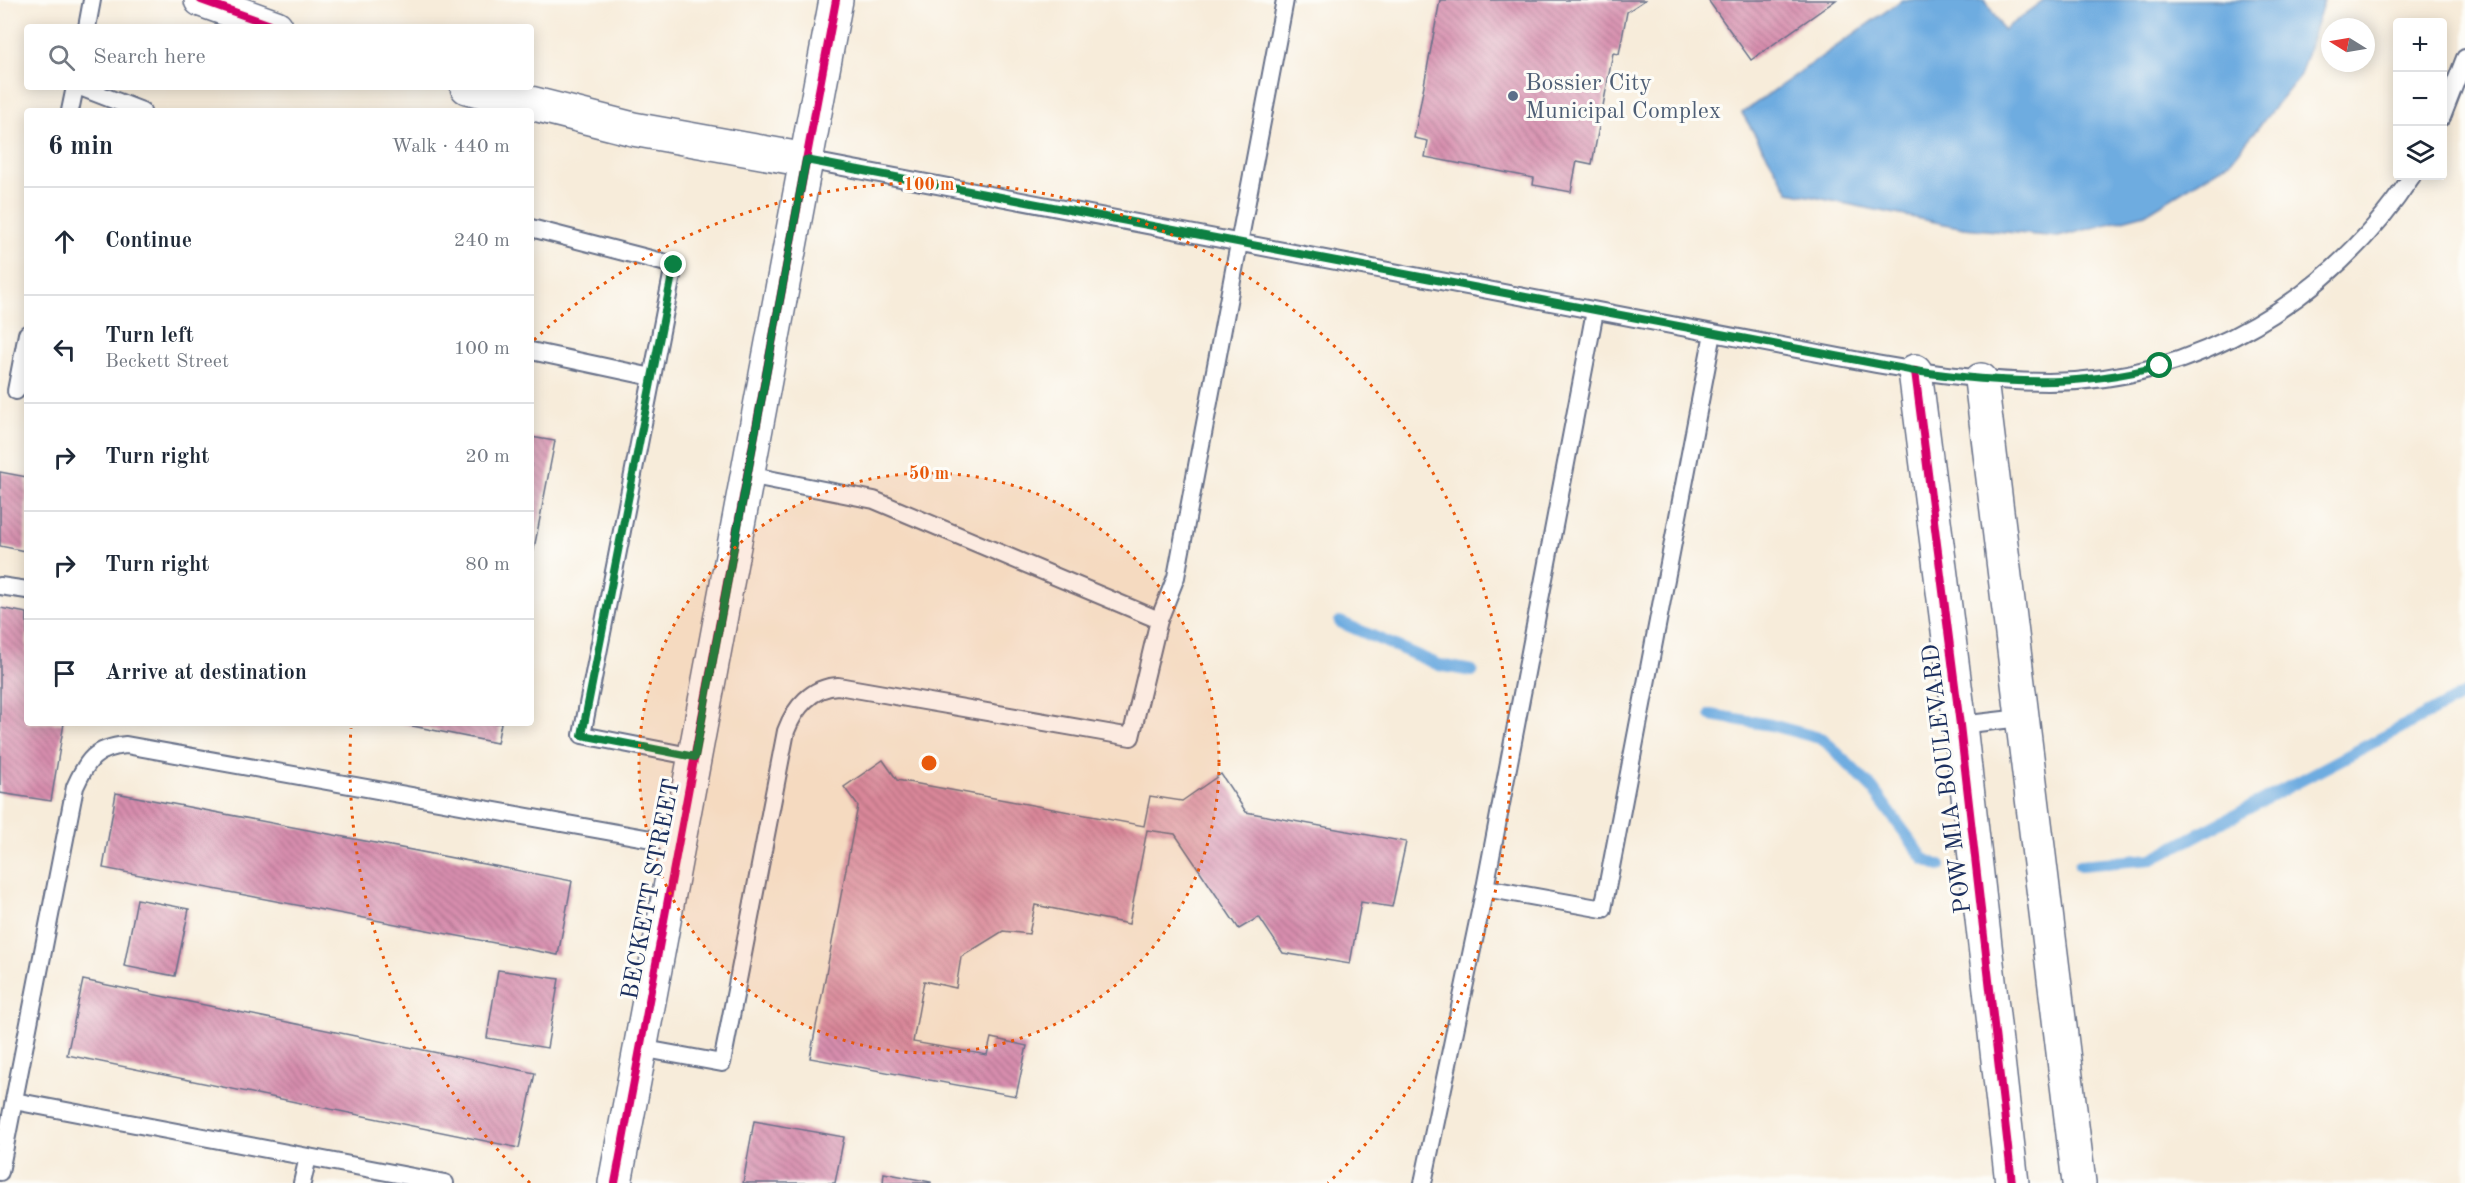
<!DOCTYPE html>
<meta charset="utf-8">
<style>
:root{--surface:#fff;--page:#f6f6f7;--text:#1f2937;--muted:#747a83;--line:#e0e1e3}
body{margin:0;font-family:"Old Standard TT",serif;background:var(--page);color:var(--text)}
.controls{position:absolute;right:18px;top:18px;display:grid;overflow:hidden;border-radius:6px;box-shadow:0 3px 15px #0003}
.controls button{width:54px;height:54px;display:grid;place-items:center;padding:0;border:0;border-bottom:2px solid var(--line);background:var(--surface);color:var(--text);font:30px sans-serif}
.compass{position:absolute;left:2321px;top:18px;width:54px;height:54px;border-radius:50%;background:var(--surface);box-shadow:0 3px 15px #0003;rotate:281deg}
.stop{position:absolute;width:18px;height:18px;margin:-14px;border:4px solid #0b8043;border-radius:50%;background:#fff}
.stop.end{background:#0b8043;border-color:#fff;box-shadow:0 2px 6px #0008}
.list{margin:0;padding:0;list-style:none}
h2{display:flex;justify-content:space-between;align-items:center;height:78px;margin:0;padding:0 24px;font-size:26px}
h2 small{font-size:20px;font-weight:400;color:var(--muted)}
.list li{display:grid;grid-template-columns:39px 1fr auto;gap:18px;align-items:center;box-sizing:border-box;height:108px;padding:0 24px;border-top:2px solid var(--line)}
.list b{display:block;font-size:22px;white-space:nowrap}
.list p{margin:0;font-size:20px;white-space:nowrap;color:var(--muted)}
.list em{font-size:20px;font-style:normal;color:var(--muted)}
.icon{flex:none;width:33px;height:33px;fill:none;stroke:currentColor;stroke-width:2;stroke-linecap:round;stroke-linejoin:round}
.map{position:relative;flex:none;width:2465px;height:1183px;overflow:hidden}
.search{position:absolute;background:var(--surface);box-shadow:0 3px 15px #0003;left:24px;top:24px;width:510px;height:66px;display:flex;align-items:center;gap:15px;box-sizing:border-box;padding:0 21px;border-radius:6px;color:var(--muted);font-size:22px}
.panel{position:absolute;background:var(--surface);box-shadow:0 3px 15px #0003;left:24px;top:108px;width:510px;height:618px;border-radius:6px}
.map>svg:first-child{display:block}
.water{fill:#6eace0;stroke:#446e9f;stroke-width:1.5}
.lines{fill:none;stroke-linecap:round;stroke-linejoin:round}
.stream{stroke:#6eace0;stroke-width:12}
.building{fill:url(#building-back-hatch)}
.service-casing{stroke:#687189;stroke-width:20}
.minor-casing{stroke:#687189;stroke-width:36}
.service{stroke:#fff;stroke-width:16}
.minor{stroke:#fff;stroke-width:33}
.cycleway-casing{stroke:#fdfcf7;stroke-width:11}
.cycleway{stroke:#d6006c;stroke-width:8}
.route{stroke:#0b8043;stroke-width:8}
.ring{fill:none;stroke:#e8590c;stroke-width:3;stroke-dasharray:3 6}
.service-dot{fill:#5c6f8a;stroke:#fdfcf7;stroke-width:2}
.labels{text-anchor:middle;stroke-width:6;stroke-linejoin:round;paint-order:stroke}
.service-label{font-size:24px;fill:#4e5e75;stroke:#fdfcf7;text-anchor:start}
.street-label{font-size:24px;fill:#1b2f5e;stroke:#fdfcf7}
.centre{fill:#e8590c;stroke:#fdfcf7;stroke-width:3}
.ring-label{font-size:18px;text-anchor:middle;font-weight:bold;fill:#e8590c;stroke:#fdfcf7;stroke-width:6;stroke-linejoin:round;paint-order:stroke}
</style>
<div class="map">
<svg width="2465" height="1183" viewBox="0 0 2465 1183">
<defs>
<pattern id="building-back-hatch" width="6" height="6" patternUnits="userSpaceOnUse" patternTransform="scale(1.5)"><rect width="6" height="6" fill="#d78dad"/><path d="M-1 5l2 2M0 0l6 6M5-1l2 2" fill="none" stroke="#ae7490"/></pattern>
</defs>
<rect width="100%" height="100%" fill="#fdfcf7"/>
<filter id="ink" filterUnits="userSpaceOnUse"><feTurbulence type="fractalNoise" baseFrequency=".0167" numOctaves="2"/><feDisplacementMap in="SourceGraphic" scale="12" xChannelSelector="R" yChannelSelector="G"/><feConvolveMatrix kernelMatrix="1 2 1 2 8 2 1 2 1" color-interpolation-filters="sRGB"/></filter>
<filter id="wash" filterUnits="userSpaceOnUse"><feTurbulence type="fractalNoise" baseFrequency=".008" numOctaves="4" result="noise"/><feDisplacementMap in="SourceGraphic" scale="24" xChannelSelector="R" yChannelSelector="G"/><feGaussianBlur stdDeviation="1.35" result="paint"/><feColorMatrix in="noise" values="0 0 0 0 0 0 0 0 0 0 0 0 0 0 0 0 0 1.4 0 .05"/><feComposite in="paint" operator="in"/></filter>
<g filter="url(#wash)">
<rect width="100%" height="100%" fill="#f7ecda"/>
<path class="water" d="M1902,0h83l18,30 42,-30h279l-24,76 -70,86 -85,52 -87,23 -94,-9 -175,-36 -47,-79z"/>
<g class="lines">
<g class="stream">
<path d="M1340,622l99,43 33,6"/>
<path d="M1711,715l60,10 52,14 49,49 52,71 16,7"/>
<path d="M2080,865l72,-6 313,-165"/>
</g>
</g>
<g id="blocks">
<g class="building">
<path d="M1440,0h205l-18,12 -8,42 -6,-1 -21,111 -15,-3 -6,31 -38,-7 1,-7 -109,-21 3,-16 -14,-3z"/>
<path d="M1708,0h128l-85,60z"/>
<path d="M531,437l24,4 -23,118h-1z"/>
<path d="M0,472l27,5 -2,74 -25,-5z"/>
<path d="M0,608l27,5v110h37l-13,78 -51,-8z"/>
<path d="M398,723h103l-4,20z"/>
<path d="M883,760l14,20 247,46 6,-30 32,5 39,-27 25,38 160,30 -14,65 -31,-5 -11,62 -67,-11 -24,-36 -20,12 -64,-95 -28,-4 -18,94 -94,-19 -6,29 -26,-3 -42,26 -5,31 -32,-7 -11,61 74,13 4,-17 36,8 -11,50 -206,-38 48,-252 -14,-19z"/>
<path d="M116,793l456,88 -14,74 -455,-87z"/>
<path d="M137,899l52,10 -14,67 -51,-10z"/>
<path d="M498,970l61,9 -12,69 -60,-10z"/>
<path d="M83,980l452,93 -16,75 -452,-93z"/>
<path d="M754,1121l90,16 -9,46h-92z"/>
<path d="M884,1173l47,9v1h-48z"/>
</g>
</g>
</g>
<g filter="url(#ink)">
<use href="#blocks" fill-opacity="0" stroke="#687189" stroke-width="1.5"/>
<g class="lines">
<defs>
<g id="service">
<path d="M87,27l5,-27"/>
<path d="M80,87l62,24"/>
<path d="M70,111l5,-24"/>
<path d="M2442,117l23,-59"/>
<path d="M806,160l1070,204c57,10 114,18 172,18 148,0 284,-84 364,-206"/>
<path d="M531,228l143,37 -92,470 113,22"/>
<path d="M531,351l121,26"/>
<path d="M16,391l11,-57"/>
<path d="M748,475l126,25 285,120"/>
<path d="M0,586l27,4"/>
<path d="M1960,725l61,-7"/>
<path d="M1485,888l118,21 110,-576"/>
<path d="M640,1048l82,15 64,-332c9,-24 26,-44 52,-45l293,51 28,-117 17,-43 109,-577"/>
<path d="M14,1101l431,82"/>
<path d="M0,1172l75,-385c12,-27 20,-39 51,-42l553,99"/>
<path d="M302,1183l6,-26"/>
<path d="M1423,1183l62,-295 110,-577"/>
</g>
<g id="minor">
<path d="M201,0l75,27"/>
<path d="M467,87l166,42 173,31"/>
<path d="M1915,371l45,354 52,458"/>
<path d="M1981,380l98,803"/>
<path d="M615,1183l221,-1183"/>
</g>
</defs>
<use href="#service" class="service-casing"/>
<use href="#minor" class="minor-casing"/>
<use href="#service" class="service"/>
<use href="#minor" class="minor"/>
<defs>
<g id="cycleway">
<path d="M201,0l75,27"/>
<path d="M1915,371l45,354 52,458"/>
<path d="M615,1183l221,-1183"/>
</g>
</defs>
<use href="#cycleway" class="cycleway-casing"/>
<use href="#cycleway" class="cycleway"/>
</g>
</g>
<g class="lines" filter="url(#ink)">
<path class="route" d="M674,265l-92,470 113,22 111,-597 1109,211c82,12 164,17 245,-5"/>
</g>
<circle cx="929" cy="763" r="290" fill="#e8590c" fill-opacity=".12"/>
<g class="ring">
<circle cx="929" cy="763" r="290"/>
<path d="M530 1183A579 579 0 0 1 351 728M534 340A579 579 0 0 1 1328 1183"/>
</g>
<circle class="service-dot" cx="1513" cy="96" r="6"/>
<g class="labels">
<g class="service-label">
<text x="1525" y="90">Bossier City<tspan x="1525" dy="28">Municipal Complex</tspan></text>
</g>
<g class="street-label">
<text transform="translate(1946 779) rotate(-97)" y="8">POW MIA BOULEVARD</text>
<text transform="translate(650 889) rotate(-79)" y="8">BECKETT STREET</text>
</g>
</g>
<circle cx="929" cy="763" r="9" class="centre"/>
<g class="ring-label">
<text x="929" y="190">100 m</text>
<text x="929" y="479">50 m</text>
</g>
</svg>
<div class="controls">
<button>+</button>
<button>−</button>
<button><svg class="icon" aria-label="layers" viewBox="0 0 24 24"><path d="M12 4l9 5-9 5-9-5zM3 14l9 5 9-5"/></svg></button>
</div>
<svg class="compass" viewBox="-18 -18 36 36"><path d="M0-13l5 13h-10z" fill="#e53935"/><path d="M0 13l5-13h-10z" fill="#747a83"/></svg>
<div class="stop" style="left:2160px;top:366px"></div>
<div class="stop end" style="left:674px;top:265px"></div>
<div class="search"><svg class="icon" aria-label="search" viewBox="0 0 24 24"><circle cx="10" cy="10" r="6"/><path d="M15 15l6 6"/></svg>Search here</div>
<section class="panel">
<h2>6 min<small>Walk · 440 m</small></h2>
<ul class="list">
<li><svg class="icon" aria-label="ahead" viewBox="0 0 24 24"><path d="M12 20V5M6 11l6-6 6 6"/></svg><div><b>Continue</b></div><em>240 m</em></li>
<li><svg class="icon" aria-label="left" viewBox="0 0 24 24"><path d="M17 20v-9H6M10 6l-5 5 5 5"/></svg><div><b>Turn left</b><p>Beckett Street</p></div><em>100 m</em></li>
<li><svg class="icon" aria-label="right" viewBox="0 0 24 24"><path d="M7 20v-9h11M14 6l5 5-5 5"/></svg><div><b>Turn right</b></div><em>20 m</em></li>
<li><svg class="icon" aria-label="right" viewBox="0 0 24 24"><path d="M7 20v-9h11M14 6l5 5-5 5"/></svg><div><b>Turn right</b></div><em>80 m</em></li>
<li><svg class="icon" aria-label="arrive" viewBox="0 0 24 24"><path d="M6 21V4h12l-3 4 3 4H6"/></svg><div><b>Arrive at destination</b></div></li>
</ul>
</section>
</div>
